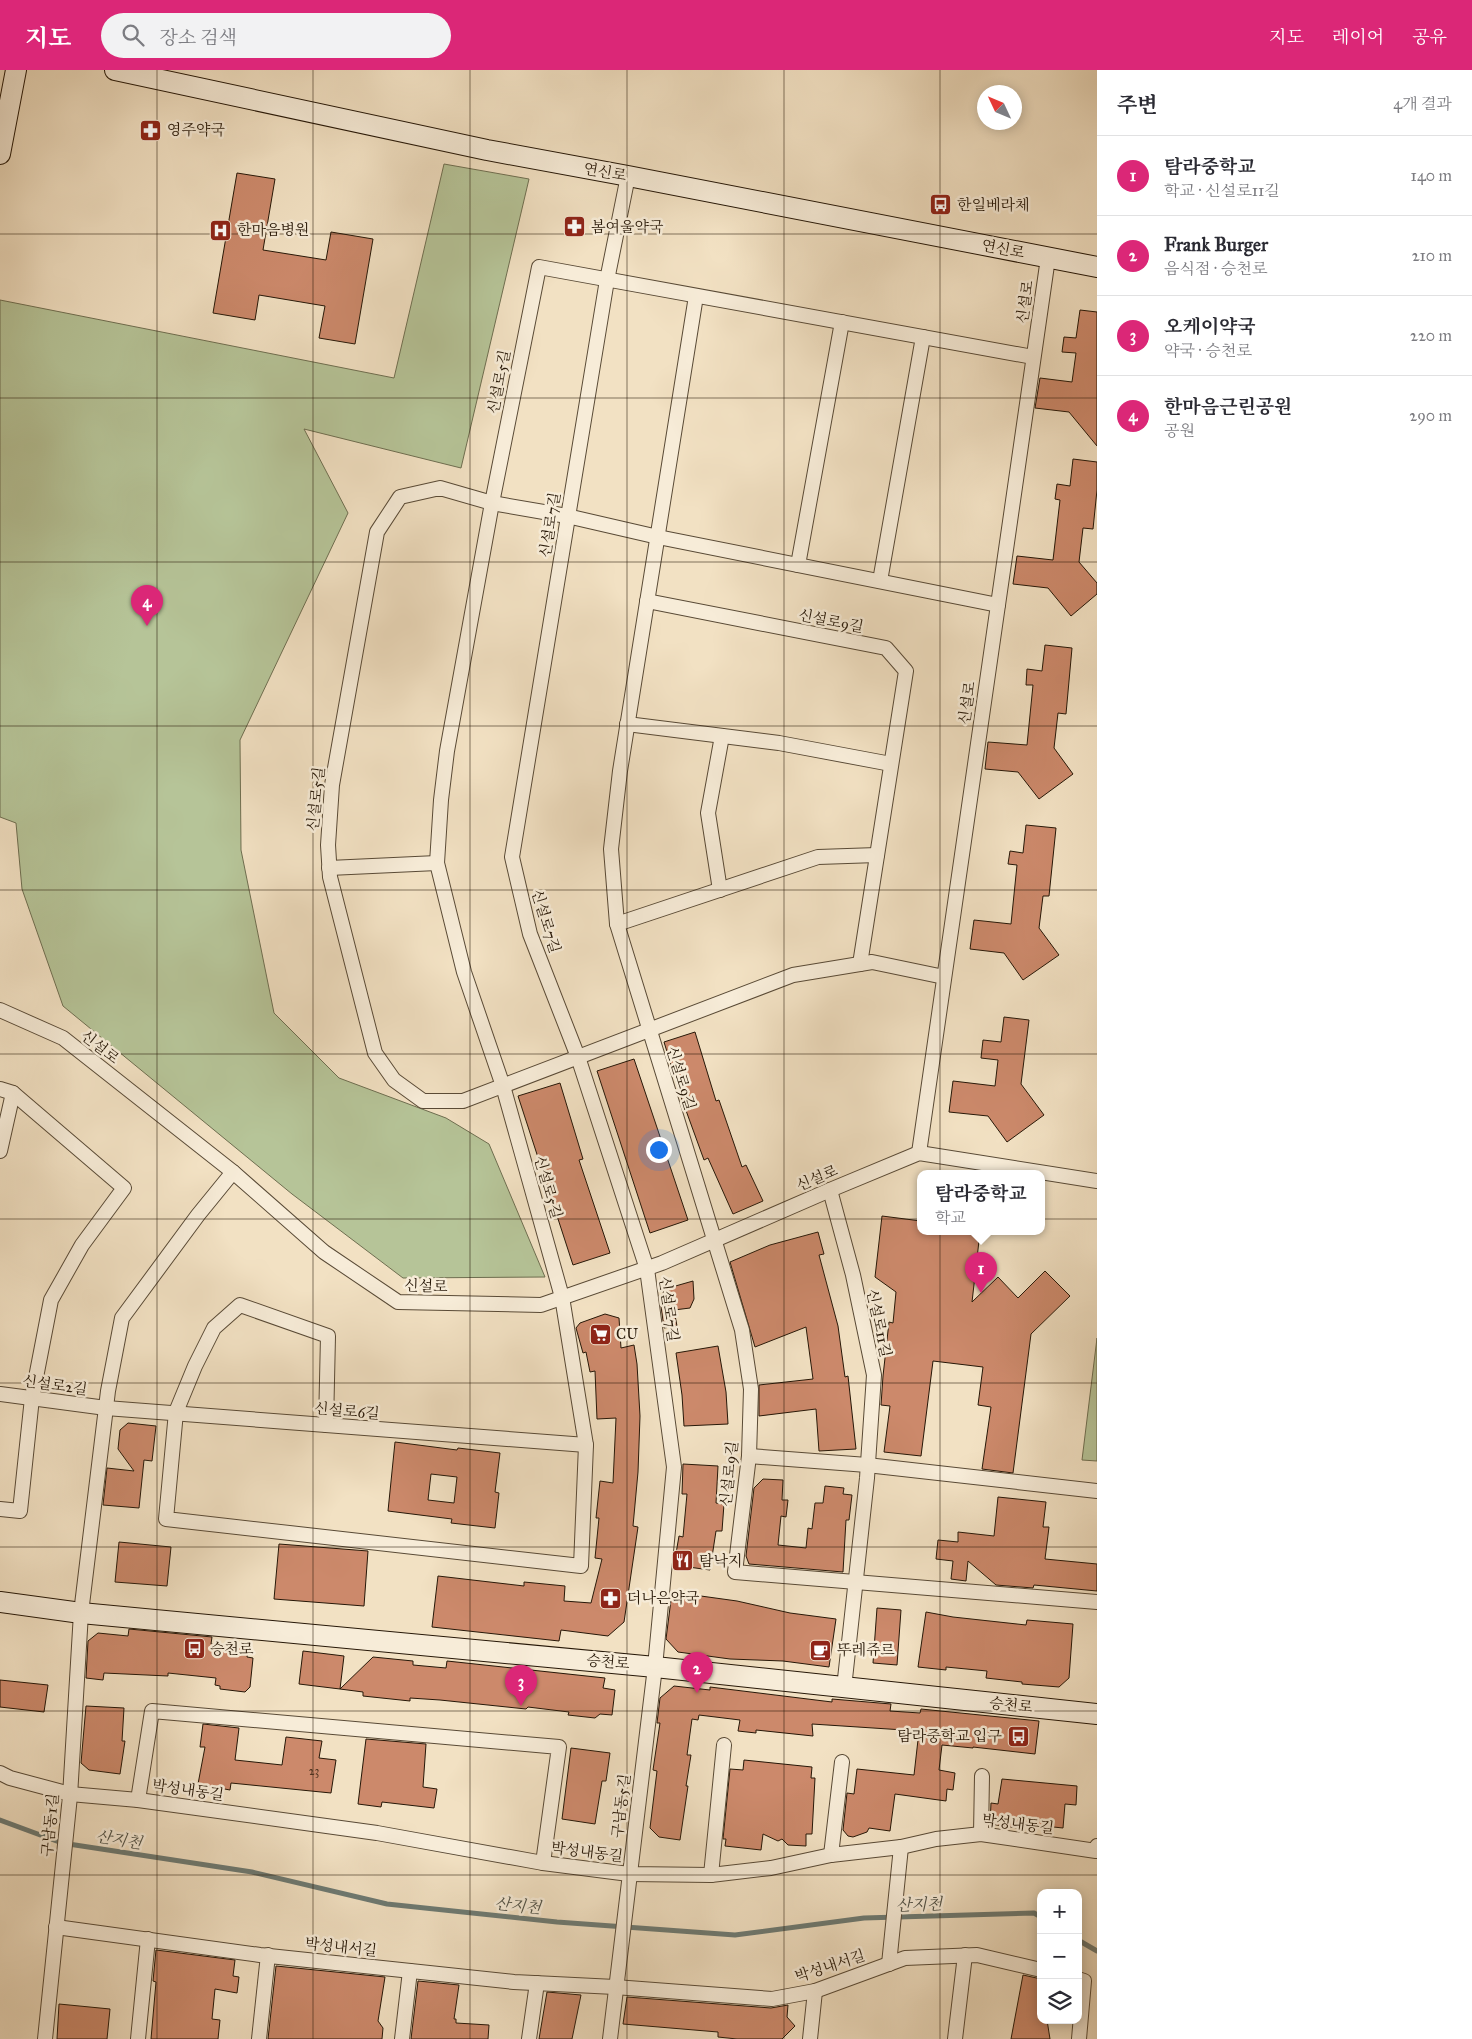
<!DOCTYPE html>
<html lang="ko">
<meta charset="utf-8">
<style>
:root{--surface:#fff;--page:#f2f2f3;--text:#2b2b33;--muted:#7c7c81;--line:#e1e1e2;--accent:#db2777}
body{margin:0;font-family:"IM FELL Great Primer","Noto Serif KR",serif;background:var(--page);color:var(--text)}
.controls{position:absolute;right:15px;bottom:15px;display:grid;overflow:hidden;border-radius:10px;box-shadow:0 2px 12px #0003}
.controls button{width:45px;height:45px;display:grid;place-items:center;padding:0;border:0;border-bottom:1px solid var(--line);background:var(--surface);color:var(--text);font:25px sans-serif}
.compass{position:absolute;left:977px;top:15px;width:45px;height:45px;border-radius:50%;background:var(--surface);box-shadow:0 2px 12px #0003;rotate:314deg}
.you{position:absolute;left:658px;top:1079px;width:18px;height:18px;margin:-12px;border:4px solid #fff;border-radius:50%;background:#1a73e8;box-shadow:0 0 0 8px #1a73e833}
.badge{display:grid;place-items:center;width:32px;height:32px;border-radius:50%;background:var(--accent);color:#fff;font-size:16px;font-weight:700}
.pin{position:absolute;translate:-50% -41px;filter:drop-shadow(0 1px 2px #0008)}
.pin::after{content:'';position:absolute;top:26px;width:18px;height:15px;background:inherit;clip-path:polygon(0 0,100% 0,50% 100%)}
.popup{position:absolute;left:917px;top:1100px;width:128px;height:65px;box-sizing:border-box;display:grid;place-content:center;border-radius:10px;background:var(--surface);filter:drop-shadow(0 1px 4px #0005);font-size:16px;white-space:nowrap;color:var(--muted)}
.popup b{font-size:19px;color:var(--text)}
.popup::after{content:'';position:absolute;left:50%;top:100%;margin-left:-10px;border:10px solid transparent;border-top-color:var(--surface)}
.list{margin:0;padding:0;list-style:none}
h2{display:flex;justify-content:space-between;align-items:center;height:65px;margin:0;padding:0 20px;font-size:21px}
h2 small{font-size:16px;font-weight:400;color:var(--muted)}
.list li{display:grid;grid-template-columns:32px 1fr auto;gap:15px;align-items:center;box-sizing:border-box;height:80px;padding:0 20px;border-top:1px solid var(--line)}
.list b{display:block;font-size:19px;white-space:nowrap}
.list p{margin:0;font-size:16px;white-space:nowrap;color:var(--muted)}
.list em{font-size:16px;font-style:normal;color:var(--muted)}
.icon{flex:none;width:28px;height:28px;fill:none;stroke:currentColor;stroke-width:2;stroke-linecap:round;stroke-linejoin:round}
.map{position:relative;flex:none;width:1097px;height:1969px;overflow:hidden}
header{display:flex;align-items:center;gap:30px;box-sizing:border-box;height:70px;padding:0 25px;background:var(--accent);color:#fff}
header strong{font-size:24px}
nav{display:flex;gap:28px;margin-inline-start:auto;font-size:18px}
.search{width:350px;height:45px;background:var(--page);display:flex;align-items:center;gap:12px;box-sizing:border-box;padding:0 18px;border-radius:28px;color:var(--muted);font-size:19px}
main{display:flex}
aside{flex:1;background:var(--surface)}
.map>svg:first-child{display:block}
.green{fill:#b6c498;stroke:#6e6e50}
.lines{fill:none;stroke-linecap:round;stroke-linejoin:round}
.stream{stroke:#6d7a73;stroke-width:5}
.building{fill:#cc896b;stroke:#261707;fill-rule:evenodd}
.minor-casing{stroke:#594a36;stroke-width:16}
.secondary-casing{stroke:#261707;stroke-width:22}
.minor{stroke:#f7ecd8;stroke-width:14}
.secondary{stroke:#f7ecd8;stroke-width:20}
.grid{fill:none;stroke:#261707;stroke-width:1;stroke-opacity:0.55}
.labels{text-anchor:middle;stroke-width:5;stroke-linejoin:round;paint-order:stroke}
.number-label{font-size:12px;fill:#503420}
.poi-label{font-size:15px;fill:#261707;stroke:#f7ecd8;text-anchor:start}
.street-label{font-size:15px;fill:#261707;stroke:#f7ecd8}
.water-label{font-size:16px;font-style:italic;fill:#505146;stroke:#f7ecd8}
</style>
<header>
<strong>지도</strong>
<div class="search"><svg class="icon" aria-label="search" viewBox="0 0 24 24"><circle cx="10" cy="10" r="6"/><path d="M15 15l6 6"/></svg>장소 검색</div>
<nav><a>지도</a><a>레이어</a><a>공유</a></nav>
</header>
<main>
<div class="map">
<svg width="1097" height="1969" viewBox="0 0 1097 1969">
<rect width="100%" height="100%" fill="#f2e1c3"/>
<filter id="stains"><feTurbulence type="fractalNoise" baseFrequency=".004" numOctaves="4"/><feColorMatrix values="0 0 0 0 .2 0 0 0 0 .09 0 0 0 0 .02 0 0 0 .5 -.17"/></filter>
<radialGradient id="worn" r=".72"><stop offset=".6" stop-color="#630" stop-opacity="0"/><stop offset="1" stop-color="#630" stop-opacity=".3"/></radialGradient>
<g class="green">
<path d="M444,94l85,15 -68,289 -157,-39 44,84 -108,227 1,110 33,163 65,65 107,40 43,26 56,133 -142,1 -111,-84 -229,-188 -41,-117 -6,-66 -16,-6v-517l394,78z"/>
<path d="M1097,1268v123l-15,-1z"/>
</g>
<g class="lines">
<g class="stream">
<path d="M0,1750l62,23 190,29 135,32 170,18 178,13 129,-17 170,-5 7,4"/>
<path d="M1078,1870l19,11"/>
</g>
</g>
<g class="building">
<path d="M237,103l38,6 -12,71 63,10 5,-28 42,7 -18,105 -36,-6 6,-32 -66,-11 -4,25 -42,-7z"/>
<path d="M1080,240l17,2v134l-28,-34 -34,-4 5,-30 32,4 4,-29 -14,-1 2,-15 12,1z"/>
<path d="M1073,389l24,3v28l-4,39 -10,-1 -4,34 18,21v11l-26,22 -23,-28 -35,-4 4,-28 36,4 7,-60 -5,-1 2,-15 13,2z"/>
<path d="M1045,575l27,3 -6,66 -8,-1 -4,35 19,26 -34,25 -21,-27 -33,-3 3,-27 39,3 6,-60h-7l1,-16 15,2z"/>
<path d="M1026,755l30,3 -7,68h-6l-4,32 20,27 -36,25 -19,-27 -34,-4 4,-29 37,4 6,-59 -9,-1 2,-13 13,2z"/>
<path d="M1004,947l25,3 -8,64 23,31 -37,27 -19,-26 -39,-4 4,-31 42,5 3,-26 -17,-2 2,-18 18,2z"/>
<path d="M695,962l21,69 3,-1 23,67 4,-2 17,36 -30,13 -25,-56 -4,2 -24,-66 -16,-52z"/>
<path d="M634,989l54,161 -38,13 -53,-162z"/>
<path d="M560,1013l23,76 -4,1 31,93 -37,12 -55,-169z"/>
<path d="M882,1146l39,5v11h59l-8,70 26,-25 20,21 27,-27 25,25 -39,38 -18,139 -31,-4 9,-62 -13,-2 5,-38 -50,-6 -12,95 -37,-4 6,-46 -9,-1 2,-29 6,-54 4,1 3,-31 -21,-15z"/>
<path d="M818,1162l6,22 -5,1 19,71 7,51 3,-1 8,73 -37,2 -3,-42 -57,7v-31l54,-6 -7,-52 -51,20 -25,-85 40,-17z"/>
<path d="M693,1211l1,18 -4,9 -16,2 3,16 -13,2 -4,-29 5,-10z"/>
<path d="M605,1244l14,4 2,30 13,-3 3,19 3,52 -2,56 -5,54 5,1 -14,95 -16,14 -47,-6 -2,11 -127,-14 6,-51 86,10v-4l41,4 -1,15 27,2 11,-44 -7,-1 4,-40h-3l4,-37 13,2 3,-65 -19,1 -2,-48 -5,1 -4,-20 -3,1 -7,-25 4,-5z"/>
<path d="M718,1276l8,46 2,32 -44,2 -2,-31 -6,-42z"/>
<path d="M128,1353l28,3 -4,35 -8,-1 -5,48 -36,-3 4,-37 27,3 -16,-22 2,-19z"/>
<path d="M395,1372l62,8 1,-2 42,5 -5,39 4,1 -4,35 -44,-5 1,-4 -64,-8zM431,1404l26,3 -3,26 -26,-3z"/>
<path d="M683,1394l35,2 -2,37 8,1 -2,27h-6l-6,39 -36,-5 5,-29 4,1 4,-43h-5z"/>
<path d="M763,1409l20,1 -1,20h6l-2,17 -5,-1 -3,29 28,3 2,-20 4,1 3,-26h8l2,-17 19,2 -1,6 9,1 -3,25h-3l-3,52 -94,-8 -3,-8 8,-68z"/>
<path d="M998,1427l48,5 -3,25h6l-4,32 52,5v27l-63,-6 -1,3 -37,-3 -28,-24 -2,20 -15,-2 2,-18 -17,-2 2,-19 20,2v-10l36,4z"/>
<path d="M119,1472l52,5 -4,39 -52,-4z"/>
<path d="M279,1474l89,7 -4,55 -90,-7z"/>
<path d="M672,1522l65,9 53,12 46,6 -7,48 -46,-6 -53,-2 -52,-7 -12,-13z"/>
<path d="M877,1538l24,2 -4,55 -24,-2z"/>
<path d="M926,1542l27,5 73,8 1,-5 46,4 -4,54 -10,9 -37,-3v-2l-36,-4 1,-7 -41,-4v3l-28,-3z"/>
<path d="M129,1559l83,8 -1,7 37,4 -1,9 6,1 -3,29 -5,5 -25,-3v-3l-5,-1 1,-7 -48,-5v3l-64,-3 -1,7 -17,-2 2,-37 10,-8 30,3z"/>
<path d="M303,1581l41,5 -4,33 -41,-5z"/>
<path d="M373,1587l40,4v4l33,3 1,-7 158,17 -2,10 12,2 -3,25 -12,-1 -5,4 -27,-3 1,-3 -41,-5 -2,2 -86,-9 -30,-2v3l-47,-5v-4l-23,-3z"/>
<path d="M0,1610l48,5 -4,27 -44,-5z"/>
<path d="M674,1616l36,4v-3l122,15v-3l59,5 -1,7 30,2 1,-4 118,12 -4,33 -62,-7v1l-31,-3 -3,25 16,3 -2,17 -6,-1 -1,12 -51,-7 -5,37 -21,-3 -2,4 -14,5 -5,-1 -5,-6 4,-37 7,1 3,-25 57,6 5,-44 -107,-7 1,12 -57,-6v3l-18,-2 2,-11 -41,-5 -1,5 -6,-1 -5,36h4l-5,31h2l-8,54 -21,-3 -9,-9 7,-57 -4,-1 7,-47h-3l3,-25z"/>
<path d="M86,1636l38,2 -2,33h3l-5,33 -31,-4 -8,-7z"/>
<path d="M203,1654l36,4 -4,32 47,5 4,-28 36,4 -3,17 17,2 -5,33 -100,-10 -1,7 -32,-6 7,-37h-5z"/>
<path d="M366,1669l60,5 -3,43 14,2 -3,19 -52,-6 -1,5 -23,-3z"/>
<path d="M571,1678l39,5 -4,28h-4l-7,43 -33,-5z"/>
<path d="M744,1690l68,7 -1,11h4l-3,56h-6v12l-18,-1 -6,-6 -4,2 -15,-7 -2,16 -36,-4 1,-7h-3l7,-70 13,1z"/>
<path d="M1002,1709l75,7 -1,19 -11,-1 -2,24 -38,-4 -1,5 -34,-5 1,-21 7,1z"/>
<path d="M156,1880l79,10 -2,16 6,1 -2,16 -22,-4 -3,30 8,1 -2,19h-67l5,-57 -3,-1z"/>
<path d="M276,1896l109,11 -7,44 5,7 -1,11h-114z"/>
<path d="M1023,1905l18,4v41h6l3,19h-39z"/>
<path d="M418,1911l41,4 -5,34h2v4l33,2 -1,14h-77z"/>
<path d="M547,1922l34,3 -9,44h-33z"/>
<path d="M627,1927l144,11 17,-3 -1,12 8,9 -13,13h-45l-19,-2v-5l-95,-8z"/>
<path d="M59,1934l51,5 -3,30h-50z"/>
</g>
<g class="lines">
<defs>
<g id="minor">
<path d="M696,226l-76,475 -9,78 6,75 125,406 9,59 -2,67 -14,116 362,30"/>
<path d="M798,495l44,-243"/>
<path d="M880,511l43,-244"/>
<path d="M647,531l239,47 20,23 -46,293"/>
<path d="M627,654l152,19 112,21"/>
<path d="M329,798l108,-5"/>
<path d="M720,820l-12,-77 14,-77"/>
<path d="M617,854l201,-67 59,-2"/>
<path d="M944,907l-72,-15 -79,13 -330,126h-40l-29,-21 -19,-27 -45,-176 -2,-32 4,-60 45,-253 23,-35 40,-9 52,15 75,13 91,21 340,68"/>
<path d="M0,940l63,28 170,134 91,80 74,50 143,3 121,-42 168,-73 89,-37 178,28"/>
<path d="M0,1019l13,4 111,95 -42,57 -31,55 -19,98 -12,113 -20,-2"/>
<path d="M0,1081l13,-58"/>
<path d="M919,1083l129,-895"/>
<path d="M830,1120l23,85 21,100 -7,103 -23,210"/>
<path d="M0,1324l106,14 480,37"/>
<path d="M326,1355l2,-89 -88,-31 -26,23 -19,38 -19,46 -10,107 415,47 5,-121 -24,-148 -59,-211 -39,-114 -27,-109 4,-63 6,-49 45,-248 47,-236 494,90"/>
<path d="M749,1386l118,9 230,26"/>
<path d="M0,1703l10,5 60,16 68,6 239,33 166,30 86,11 82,1 60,-7 60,-13 70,-8 35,-8 45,-5 115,17 1,-5"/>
<path d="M138,1730l14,-89 407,36 -16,116"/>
<path d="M981,1764l1,-58"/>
<path d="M831,1785l11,-93"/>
<path d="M711,1805l13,-130"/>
<path d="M56,1857l204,28 254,27 101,5 157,12 43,-8 90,-33 72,-3 64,15"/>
<path d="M889,1894l12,-117"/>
<path d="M1078,1909l6,2 -5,58"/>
<path d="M45,1969l25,-243 11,-183 27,-222 14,-73 76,-103 35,-43"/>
<path d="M138,1969l10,-100"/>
<path d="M259,1969l9,-84"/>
<path d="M402,1969l8,-68"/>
<path d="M529,1969l8,-56"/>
<path d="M610,1969l45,-372 19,-200 -27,-198 -69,-212 -48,-123 -18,-77 95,-577 21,-104"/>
<path d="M810,1969l5,-48"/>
<path d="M955,1969l10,-84"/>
</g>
<g id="secondary">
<path d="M115,0l372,80 141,26 469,91"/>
<path d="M0,84l16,-84"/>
<path d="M0,1532l81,11 574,54 442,47"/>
</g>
</defs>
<use href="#minor" class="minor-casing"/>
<use href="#secondary" class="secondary-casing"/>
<use href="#minor" class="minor"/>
<use href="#secondary" class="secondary"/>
</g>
<path class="grid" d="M157,0v1969M313,0v1969M470,0v1969M627,0v1969M784,0v1969M940,0v1969M0,164h1097M0,328h1097M0,492h1097M0,656h1097M0,820h1097M0,984h1097M0,1149h1097M0,1313h1097M0,1477h1097M0,1641h1097M0,1805h1097"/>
<defs>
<symbol id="pharmacy-square" viewBox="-11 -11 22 22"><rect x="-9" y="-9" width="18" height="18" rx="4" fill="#8f2418" stroke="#f7ecd8"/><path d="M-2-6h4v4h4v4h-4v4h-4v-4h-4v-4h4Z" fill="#fff"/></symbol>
<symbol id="bus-square" viewBox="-11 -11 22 22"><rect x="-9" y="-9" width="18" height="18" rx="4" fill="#8f2418" stroke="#f7ecd8"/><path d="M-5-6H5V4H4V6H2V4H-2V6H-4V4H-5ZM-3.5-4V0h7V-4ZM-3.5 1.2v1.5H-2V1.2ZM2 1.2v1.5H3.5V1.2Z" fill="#fff"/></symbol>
<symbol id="hospital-square" viewBox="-11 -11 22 22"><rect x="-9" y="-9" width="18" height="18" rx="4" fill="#8f2418" stroke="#f7ecd8"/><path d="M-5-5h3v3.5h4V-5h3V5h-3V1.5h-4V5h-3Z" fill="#fff"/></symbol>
<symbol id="supermarket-square" viewBox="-11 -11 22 22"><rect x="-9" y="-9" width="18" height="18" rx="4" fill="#8f2418" stroke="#f7ecd8"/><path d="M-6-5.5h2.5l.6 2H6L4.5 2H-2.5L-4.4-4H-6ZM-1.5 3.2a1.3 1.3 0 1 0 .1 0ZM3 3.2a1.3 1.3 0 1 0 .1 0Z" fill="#fff"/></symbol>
<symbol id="restaurant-square" viewBox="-11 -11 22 22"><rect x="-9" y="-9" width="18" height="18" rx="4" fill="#8f2418" stroke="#f7ecd8"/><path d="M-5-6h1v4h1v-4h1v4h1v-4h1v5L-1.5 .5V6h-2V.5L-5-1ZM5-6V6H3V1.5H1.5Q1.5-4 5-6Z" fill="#fff"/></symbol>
<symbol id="cafe-square" viewBox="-11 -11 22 22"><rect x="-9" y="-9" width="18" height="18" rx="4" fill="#8f2418" stroke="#f7ecd8"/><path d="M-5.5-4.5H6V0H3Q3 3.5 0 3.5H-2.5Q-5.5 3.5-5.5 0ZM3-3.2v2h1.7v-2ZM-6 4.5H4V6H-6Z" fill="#fff"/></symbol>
</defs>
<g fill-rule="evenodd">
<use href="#pharmacy-square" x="138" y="48" width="25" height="25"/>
<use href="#bus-square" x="928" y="122" width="25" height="25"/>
<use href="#pharmacy-square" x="562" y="144" width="25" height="25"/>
<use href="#hospital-square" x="208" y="148" width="25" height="25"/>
<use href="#supermarket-square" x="588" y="1252" width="25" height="25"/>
<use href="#restaurant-square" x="670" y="1478" width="25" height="25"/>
<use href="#pharmacy-square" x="598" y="1516" width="25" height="25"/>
<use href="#bus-square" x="182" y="1566" width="25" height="25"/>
<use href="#cafe-square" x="808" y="1568" width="25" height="25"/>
<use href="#bus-square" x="1006" y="1654" width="25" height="25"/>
</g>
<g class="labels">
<g class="number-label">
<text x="314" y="1705">23</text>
</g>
<g class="poi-label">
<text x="167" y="65">영주약국</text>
<text x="957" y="140">한일베라체</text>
<text x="591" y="162">봄여울약국</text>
<text x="237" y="165">한마음병원</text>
<text x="616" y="1269">CU</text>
<text x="699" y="1496">탐낙지</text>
<text x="627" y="1533">더나은약국</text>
<text x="210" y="1584">승천로</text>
<text x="837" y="1585">뚜레쥬르</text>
<text x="1002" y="1671" text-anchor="end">탐라중학교 입구</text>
</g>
<g class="street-label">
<text transform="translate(605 102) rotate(10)" y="5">연신로</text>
<text transform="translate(1003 179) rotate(11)" y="5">연신로</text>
<text transform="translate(1025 232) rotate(-82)" y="5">신설로</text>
<text transform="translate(499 312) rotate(-79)" y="5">신설로5길</text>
<text transform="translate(550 455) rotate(-81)" y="5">신설로7길</text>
<text transform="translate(831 551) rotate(11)" y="5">신설로9길</text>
<text transform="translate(967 633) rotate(-82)" y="5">신설로</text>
<text transform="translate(316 729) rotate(-84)" y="5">신설로5길</text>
<text transform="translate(546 851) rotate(73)" y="5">신설로7길</text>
<text transform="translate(100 977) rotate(38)" y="5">신설로</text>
<text transform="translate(681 1008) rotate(73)" y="5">신설로9길</text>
<text transform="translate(817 1108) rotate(-23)" y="5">신설로</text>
<text transform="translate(548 1117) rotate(74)" y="5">신설로5길</text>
<text transform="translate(426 1216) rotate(2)" y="5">신설로</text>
<text transform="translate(669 1239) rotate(82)" y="5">신설로7길</text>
<text transform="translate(879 1253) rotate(78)" y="5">신설로11길</text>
<text transform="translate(55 1315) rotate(8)" y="5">신설로2길</text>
<text transform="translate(347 1341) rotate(5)" y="5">신설로6길</text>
<text transform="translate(729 1404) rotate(-84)" y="5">신설로9길</text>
<text transform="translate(608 1592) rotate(5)" y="5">승천로</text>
<text transform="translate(1011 1635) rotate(6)" y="5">승천로</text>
<text transform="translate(188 1720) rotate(8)" y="5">박성내동길</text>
<text transform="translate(621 1736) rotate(-83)" y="5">구남동5길</text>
<text transform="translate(1018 1754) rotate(7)" y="5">박성내동길</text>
<text transform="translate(50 1755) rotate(-84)" y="5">구남동1길</text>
<text transform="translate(587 1782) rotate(7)" y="5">박성내동길</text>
<text transform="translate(341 1877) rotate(6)" y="5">박성내서길</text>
<text transform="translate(830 1896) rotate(-18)" y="5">박성내서길</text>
</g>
<g class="water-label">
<text transform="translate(119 1769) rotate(9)" y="6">산지천</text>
<text transform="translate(919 1834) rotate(-2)" y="6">산지천</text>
<text transform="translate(518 1835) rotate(6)" y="6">산지천</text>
</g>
</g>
<rect width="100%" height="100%" filter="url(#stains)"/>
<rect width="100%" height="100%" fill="url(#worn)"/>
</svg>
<div class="controls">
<button>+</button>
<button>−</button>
<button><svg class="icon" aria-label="layers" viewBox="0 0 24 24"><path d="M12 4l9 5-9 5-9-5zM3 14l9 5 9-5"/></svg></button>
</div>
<svg class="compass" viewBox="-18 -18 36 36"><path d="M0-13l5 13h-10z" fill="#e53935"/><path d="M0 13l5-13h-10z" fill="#7c7c81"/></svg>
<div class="you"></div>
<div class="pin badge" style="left:981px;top:1223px">1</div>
<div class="popup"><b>탐라중학교</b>학교</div>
<div class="pin badge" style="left:697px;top:1623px">2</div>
<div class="pin badge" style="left:521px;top:1636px">3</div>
<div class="pin badge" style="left:147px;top:556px">4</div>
</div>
<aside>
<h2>주변<small>4개 결과</small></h2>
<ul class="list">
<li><span class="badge">1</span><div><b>탐라중학교</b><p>학교 · 신설로11길</p></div><em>140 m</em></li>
<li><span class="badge">2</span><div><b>Frank Burger</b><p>음식점 · 승천로</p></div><em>210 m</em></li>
<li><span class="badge">3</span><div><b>오케이약국</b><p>약국 · 승천로</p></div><em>220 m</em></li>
<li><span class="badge">4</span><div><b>한마음근린공원</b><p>공원</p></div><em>290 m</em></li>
</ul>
</aside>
</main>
